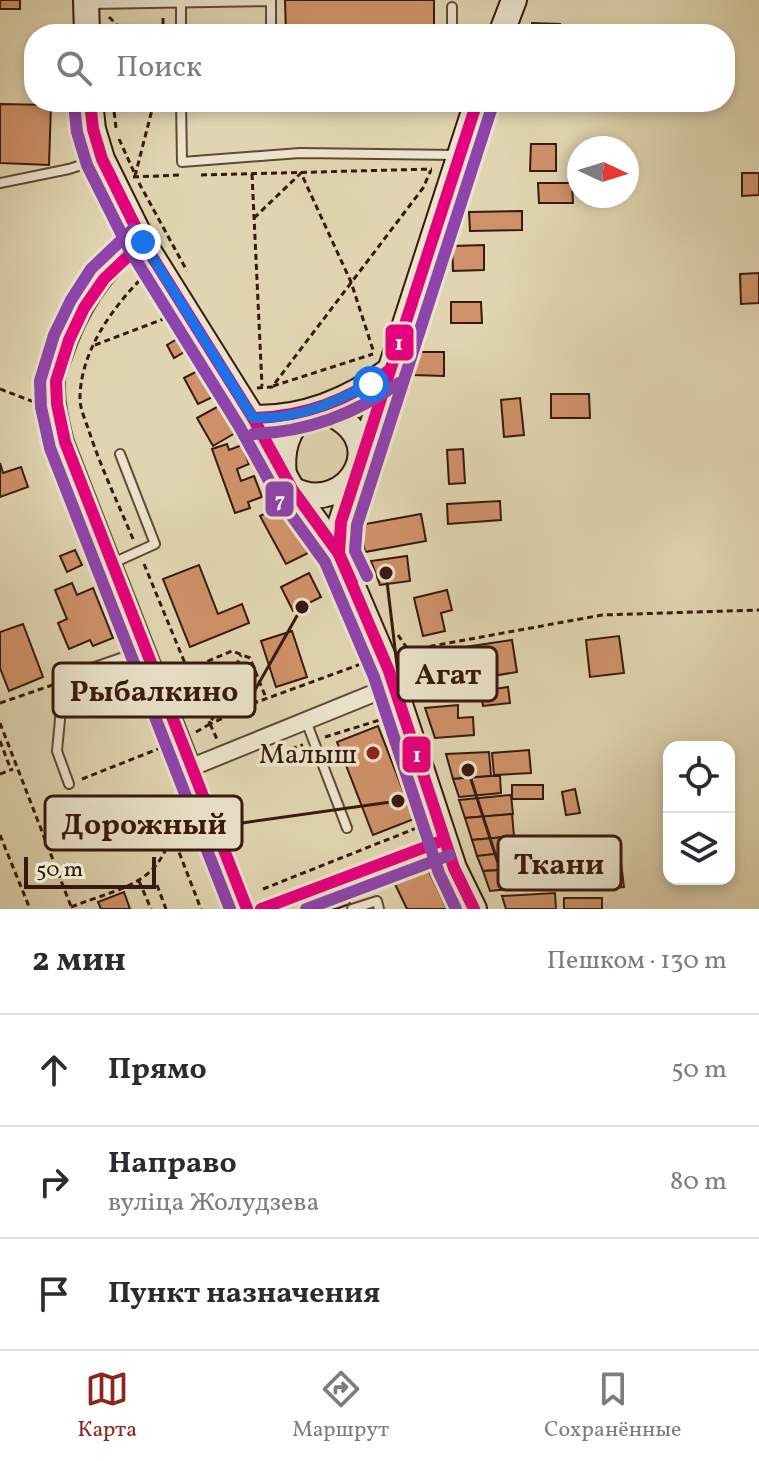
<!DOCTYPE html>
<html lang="ru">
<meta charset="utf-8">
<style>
:root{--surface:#fff;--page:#f7f7f7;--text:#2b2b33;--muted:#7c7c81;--line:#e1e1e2;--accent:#8f2418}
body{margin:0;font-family:Vollkorn,serif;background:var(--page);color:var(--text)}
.controls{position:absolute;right:24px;bottom:24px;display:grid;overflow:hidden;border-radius:16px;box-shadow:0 4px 12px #0003}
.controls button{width:72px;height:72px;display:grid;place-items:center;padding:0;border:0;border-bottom:2px solid var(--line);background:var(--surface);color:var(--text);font:40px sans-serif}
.compass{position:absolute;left:567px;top:136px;width:72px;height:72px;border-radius:50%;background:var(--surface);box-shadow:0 4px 12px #0003;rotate:94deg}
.scale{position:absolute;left:24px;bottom:20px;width:132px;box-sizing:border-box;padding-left:8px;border:4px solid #38190d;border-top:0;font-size:22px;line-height:28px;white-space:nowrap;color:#38190d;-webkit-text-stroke:6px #ebe4cc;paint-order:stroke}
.stop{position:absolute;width:24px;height:24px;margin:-18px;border:6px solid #1a73e8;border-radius:50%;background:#fff}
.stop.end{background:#1a73e8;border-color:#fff;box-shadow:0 2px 8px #0008}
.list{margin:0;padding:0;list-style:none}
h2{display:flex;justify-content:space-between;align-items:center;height:104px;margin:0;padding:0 32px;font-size:34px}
h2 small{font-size:26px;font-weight:400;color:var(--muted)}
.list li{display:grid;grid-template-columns:52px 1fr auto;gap:24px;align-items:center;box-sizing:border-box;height:112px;padding:0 32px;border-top:2px solid var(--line)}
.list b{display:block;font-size:30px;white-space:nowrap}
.list p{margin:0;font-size:26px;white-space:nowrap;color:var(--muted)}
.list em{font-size:26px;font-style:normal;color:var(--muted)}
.icon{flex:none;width:44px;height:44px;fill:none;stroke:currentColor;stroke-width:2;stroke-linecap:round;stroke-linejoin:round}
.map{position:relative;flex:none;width:759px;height:909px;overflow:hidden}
.search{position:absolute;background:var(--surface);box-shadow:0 4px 12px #0003;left:24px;right:24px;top:24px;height:88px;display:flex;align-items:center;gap:20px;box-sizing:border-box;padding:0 28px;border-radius:32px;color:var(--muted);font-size:30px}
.sheet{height:440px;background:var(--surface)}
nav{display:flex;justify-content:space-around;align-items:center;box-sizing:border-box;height:112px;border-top:2px solid var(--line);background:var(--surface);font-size:22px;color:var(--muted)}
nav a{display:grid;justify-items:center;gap:4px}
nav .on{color:var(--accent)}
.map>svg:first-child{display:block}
.building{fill:#cf9169;stroke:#38190d;stroke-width:2}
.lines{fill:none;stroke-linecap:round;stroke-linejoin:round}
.lane-casing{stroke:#624836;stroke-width:12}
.street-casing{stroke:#624836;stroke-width:20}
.secondary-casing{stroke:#38190d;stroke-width:28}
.path{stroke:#38190d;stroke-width:3;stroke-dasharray:6 4;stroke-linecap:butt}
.lane{stroke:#ebe4cc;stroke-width:8}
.street{stroke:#ebe4cc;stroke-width:16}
.secondary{stroke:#ebe4cc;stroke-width:24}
.bus-1-casing{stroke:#ebe4cc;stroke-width:18}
.bus-2-casing{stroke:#ebe4cc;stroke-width:18}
.bus-1{stroke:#e5007d;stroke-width:12}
.bus-2{stroke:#8e44ad;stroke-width:12}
.route{stroke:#1a73e8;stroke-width:10}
.poi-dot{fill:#8f2418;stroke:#ebe4cc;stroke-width:3}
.labels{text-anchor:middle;stroke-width:7;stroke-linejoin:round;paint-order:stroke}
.poi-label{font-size:28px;fill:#38190d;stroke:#ebe4cc;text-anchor:end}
.leader{fill:none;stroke:#38190d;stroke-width:3}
.callout-dot{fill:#38190d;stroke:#ebe4cc;stroke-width:3}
.callout{fill:#ebe4cc;stroke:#38190d;stroke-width:3}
.callout-label{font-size:30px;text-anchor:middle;font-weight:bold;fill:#38190d}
.line-badge{stroke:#ebe4cc;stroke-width:3}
.badge-label{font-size:22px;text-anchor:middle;font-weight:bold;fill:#fff}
</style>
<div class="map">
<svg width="759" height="909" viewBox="0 0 759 909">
<rect width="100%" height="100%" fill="#e0d5b0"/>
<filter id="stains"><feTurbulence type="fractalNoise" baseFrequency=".0025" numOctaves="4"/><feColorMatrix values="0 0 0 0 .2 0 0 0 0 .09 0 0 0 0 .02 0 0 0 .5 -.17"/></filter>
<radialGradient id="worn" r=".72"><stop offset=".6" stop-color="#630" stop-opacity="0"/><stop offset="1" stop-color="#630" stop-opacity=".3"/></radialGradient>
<g class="building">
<rect x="0" y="0" width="20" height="9"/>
<path d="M285,0h149v34h-148z"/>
<path d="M532,23l28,1v10h-28z"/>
<path d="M0,104l51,1 -2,60 -49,-2z"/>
<path d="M531,144h25v27h-26z"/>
<path d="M742,173h17v22l-17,1z"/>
<path d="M538,183h34l1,20h-34z"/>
<path d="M522,211v19l-52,1 -1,-19z"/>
<path d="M484,245v25l-31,1 -1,-25z"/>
<path d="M759,273v30l-18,1 -1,-30z"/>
<path d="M451,302h30l1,21h-31z"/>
<path d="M184,335l7,13 -17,10 -7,-13z"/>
<path d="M413,352h31v24l-31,-1z"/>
<path d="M205,367l14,27 -21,10 -14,-26z"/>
<path d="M551,394h38l1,24h-39z"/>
<path d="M520,398l4,37 -20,2 -3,-37z"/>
<path d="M226,402l16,27 -29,17 -16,-28z"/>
<path d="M227,444l2,6 13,-5 7,19 -12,5 4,12 13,-5 8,21 -14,5 2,6 -15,5 -23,-64z"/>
<path d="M463,449l2,34 -16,1 -2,-34z"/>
<path d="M0,463l3,10 18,-6 7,20 -28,10z"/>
<path d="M500,501l1,19 -53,4 -1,-20z"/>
<path d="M284,504l24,49 -22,11 -26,-48z"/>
<path d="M421,514l5,27 -61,11 -5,-27z"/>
<path d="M75,550l7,15 -15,7 -7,-16z"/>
<path d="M407,556l3,25 -30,4 -9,-24z"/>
<path d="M199,565l19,49 24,-10 7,19 -59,24 -27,-68z"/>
<path d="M309,573l12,24 -28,14 -12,-24z"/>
<path d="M72,583l5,12 16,-7 20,50 -20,8 -3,-6 -21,9 -11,-26 9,-4 -12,-29z"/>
<path d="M447,590l5,20 -11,3 4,18 -22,5 -9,-38z"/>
<path d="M23,624l20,53 -34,14 -9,-23v-36z"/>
<path d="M292,631l15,46 -31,10 -15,-46z"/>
<path d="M619,636l5,37 -34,4 -4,-37z"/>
<path d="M512,640l5,32 -68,11 -5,-33z"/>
<path d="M508,687l2,16 -27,3 -2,-15z"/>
<path d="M458,705v13l15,-1 1,18 -39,3 -10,-30z"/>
<path d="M378,726l36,93 -41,16 -36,-93z"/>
<path d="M529,750l2,23 -37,2 -2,-22z"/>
<path d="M489,752l2,24 -38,3 -7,-25z"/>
<path d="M491,776h9l1,17 -42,4 -6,-18z"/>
<rect x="512" y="785" width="31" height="14"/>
<path d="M575,789l5,24 -14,2 -4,-23z"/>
<path d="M511,795l2,19 -48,4 -6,-18z"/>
<path d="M512,814l2,22 -42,4 -7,-22z"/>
<path d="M514,836l2,16 -39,4 -5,-16z"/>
<path d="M619,846l5,41 -33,3 -4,-41z"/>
<path d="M538,849l2,25 -22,3 -1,-8 -34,2 -6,-15z"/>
<path d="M424,861l23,48h-40l-16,-33z"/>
<path d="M517,869l2,19 -29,3 -7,-20z"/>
<path d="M124,892l6,17h-29l-3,-7z"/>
<path d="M346,892l4,12 -14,5h-12l-3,-9z"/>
<path d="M555,893l1,16h-50l-4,-13z"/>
<rect x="564" y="898" width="38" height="11"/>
</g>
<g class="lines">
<defs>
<g id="lane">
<path d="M89,4l182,-3v33"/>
<path d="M452,7v27"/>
<path d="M181,34v-33"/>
<path d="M181,102l1,60 118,-9 157,2"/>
<path d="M0,183l69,-14 28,-9"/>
<path d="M113,563l42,-19 -35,-90"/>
<path d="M306,721l41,107"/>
<path d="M192,768l55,141"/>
<path d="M69,784l-12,-33 4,-42 28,-40 55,-19"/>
<path d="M261,909l183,-69"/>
<path d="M352,909l25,-8 2,8"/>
</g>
<path id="street" d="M143,242c-40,28 -65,70 -80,115 -3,8 -7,16 -7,24 -1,21 4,41 9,61l127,325 202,-82"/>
<g id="secondary">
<path d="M86,0l1,34"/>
<path d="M501,34l13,-34"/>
<path d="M90,102l3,27 9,30 41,83 110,176 39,71 47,65 50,117 65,197 20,41"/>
<path d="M253,418c51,1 97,-18 137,-48"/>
<path d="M284,476c-3,-25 2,-44 20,-63"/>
<path d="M292,489c56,30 108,-55 26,-80"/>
<path d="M339,554l2,-32 136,-420"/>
</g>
</defs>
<use href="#lane" class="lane-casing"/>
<use href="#street" class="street-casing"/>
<use href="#secondary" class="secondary-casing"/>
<g class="path">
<path d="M109,17l17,17"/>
<path d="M163,34v-17"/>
<path d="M113,102l3,26"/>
<path d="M119,139l15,33"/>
<path d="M252,174l10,212"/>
<path d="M201,175l231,-6"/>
<path d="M135,176l19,-74"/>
<path d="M133,177l48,-2"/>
<path d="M139,183l48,88"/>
<path d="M254,218l47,-45 50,109 23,71"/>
<path d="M95,345l71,-27"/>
<path d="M273,386l100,-32"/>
<path d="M257,388l15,-1 151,-199 8,-18"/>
<path d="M0,389l42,16"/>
<path d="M133,539c-15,-36 -32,-71 -44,-108 -3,-9 -8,-20 -9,-30 -1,-46 30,-91 62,-123"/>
<path d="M144,564l66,160 47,-22 104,-38"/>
<path d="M398,635l11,16 12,47"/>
<path d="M410,650l192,-35 157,-5"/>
<path d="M358,656l10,22"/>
<path d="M130,668l8,25 10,9"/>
<path d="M189,669l43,-18 18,7 16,40"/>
<path d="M189,669l40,17 28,16"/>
<path d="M0,703l64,-22"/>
<path d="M0,723l72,186"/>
<path d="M210,724l7,15"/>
<path d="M196,732l14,-8 31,-69"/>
<path d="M325,737l58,-18"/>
<path d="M0,741l11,29"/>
<path d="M272,755l31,-10"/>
<path d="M0,774l13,-5"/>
<path d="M82,779l86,-34"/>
<path d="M181,790l47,119"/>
<path d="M172,834l29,75"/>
<path d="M0,835l30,74"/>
<path d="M139,881l12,28"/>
<path d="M157,885l9,24"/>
<path d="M263,889l156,-62"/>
<path d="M71,907c53,-21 91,-21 103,-85 3,-18 8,-32 1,-49"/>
</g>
<use href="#lane" class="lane"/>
<use href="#street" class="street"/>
<use href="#secondary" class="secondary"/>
<defs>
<g id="bus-1">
<path d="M90,102l3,27 9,30 41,83 110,176 39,71 47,65 50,117 65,197 20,41"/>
<path d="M143,242l-39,37 -20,29 -15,32 -13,41 1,23 8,38 182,467"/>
<path d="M253,418c52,-1 95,-18 137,-48"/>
<path d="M352,583l-13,-29 2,-32 136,-420"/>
<path d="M261,909l183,-69"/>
</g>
<g id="bus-2">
<path d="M74,104l3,28 10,33 42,84 110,177 39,71 47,65 49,115 65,196 17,36"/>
<path d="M133,229l-42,40 -20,31 -17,35 -14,46 1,26 9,41 180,461"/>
<path d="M253,434c55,-2 101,-20 146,-51"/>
<path d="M367,576l-12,-25 2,-26 135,-418"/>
<path d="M306,909l144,-54"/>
</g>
</defs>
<use href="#bus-1" class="bus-1-casing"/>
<use href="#bus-2" class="bus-2-casing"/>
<use href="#bus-1" class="bus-1"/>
<use href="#bus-2" class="bus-2"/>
</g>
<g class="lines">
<path class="route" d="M143,242l110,176c46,1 77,-14 118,-34"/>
</g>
<circle class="poi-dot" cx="373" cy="753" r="8"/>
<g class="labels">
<g class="poi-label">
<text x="357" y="763">Малыш</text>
</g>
</g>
<path class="leader" d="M386 573L398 674M302 607L255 690M398 801L242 823M468 770L498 863"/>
<g class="callout-dot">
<circle cx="386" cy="573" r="8"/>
<circle cx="302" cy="607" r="8"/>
<circle cx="398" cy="801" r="8"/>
<circle cx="468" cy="770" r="8"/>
</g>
<g class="callout">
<rect x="398" y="647" width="99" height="54" rx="8"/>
<rect x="53" y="663" width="202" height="54" rx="8"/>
<rect x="45" y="796" width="197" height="54" rx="8"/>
<rect x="498" y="836" width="123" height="54" rx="8"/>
</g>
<g class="callout-label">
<text x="448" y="684">Агат</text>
<text x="154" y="701">Рыбалкино</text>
<text x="144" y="834">Дорожный</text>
<text x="559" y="874">Ткани</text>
</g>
<g class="line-badge">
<rect x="384" y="323" width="31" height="39" rx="8" fill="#e5007d"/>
<rect x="264" y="480" width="31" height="38" rx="8" fill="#8e44ad"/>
<rect x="401" y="735" width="31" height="39" rx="8" fill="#e5007d"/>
</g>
<g class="badge-label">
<text x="399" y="350">1</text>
<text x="280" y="507">7</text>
<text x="417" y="762">1</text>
</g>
<rect width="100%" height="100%" filter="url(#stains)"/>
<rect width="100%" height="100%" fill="url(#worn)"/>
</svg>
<div class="controls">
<button><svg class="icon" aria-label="locate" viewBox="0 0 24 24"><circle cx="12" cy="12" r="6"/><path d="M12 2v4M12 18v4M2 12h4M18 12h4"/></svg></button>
<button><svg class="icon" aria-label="layers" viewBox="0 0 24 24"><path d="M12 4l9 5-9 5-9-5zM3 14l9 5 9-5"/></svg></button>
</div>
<svg class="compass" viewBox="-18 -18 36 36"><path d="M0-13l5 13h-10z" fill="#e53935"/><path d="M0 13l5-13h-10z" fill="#7c7c81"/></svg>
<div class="scale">50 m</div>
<div class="stop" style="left:371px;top:384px"></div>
<div class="stop end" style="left:143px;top:242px"></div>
<div class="search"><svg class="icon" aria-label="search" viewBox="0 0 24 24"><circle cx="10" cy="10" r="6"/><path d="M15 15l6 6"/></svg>Поиск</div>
</div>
<section class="sheet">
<h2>2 мин<small>Пешком · 130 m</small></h2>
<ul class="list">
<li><svg class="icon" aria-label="ahead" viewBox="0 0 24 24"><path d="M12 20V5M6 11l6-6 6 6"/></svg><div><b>Прямо</b></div><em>50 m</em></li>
<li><svg class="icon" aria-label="right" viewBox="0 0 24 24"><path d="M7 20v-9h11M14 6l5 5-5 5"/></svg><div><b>Направо</b><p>вуліца Жолудзева</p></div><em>80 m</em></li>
<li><svg class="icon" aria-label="arrive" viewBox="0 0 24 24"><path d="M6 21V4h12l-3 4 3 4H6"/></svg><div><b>Пункт назначения</b></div></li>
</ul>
</section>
<nav>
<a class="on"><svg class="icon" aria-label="map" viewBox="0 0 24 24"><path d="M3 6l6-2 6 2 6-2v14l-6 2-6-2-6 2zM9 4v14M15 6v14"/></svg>Карта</a>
<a><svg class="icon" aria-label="directions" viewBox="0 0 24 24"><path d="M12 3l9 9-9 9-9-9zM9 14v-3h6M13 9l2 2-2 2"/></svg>Маршрут</a>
<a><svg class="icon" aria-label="saved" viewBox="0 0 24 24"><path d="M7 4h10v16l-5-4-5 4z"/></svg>Сохранённые</a>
</nav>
